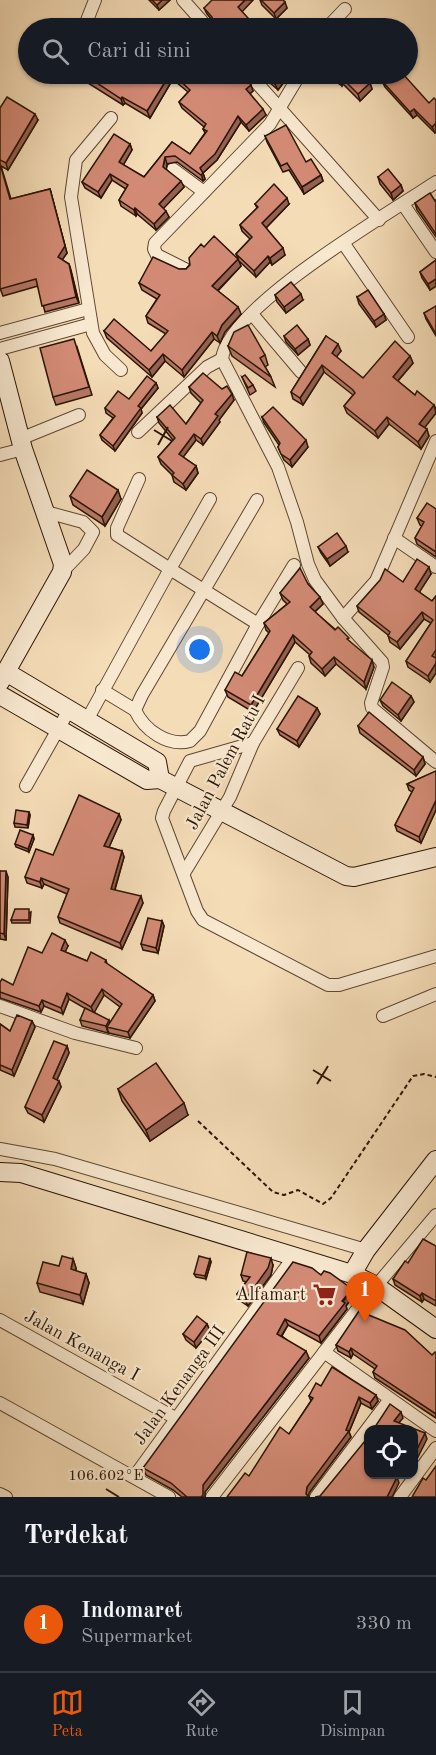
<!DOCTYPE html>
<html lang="id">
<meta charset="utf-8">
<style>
:root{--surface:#171b24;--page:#242831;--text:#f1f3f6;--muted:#9ea1a6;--line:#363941;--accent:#ea580c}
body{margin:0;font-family:"Old Standard TT",serif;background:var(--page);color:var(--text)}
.controls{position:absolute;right:18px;bottom:18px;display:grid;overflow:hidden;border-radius:12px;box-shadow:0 2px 4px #0004}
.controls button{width:54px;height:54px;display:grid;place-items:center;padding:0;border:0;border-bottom:2px solid var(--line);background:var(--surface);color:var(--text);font:30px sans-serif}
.you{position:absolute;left:200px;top:650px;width:21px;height:21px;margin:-15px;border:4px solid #fff;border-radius:50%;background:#1a73e8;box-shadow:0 0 0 9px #1a73e833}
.badge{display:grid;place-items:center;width:39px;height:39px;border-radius:50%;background:var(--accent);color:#fff;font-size:20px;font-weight:700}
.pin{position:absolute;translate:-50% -50px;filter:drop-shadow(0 2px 3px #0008)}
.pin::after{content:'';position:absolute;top:32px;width:21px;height:18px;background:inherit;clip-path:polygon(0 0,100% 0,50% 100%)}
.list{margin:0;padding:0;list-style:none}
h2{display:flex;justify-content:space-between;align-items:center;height:78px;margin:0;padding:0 24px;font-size:26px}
h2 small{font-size:20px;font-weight:400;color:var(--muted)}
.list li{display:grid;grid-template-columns:39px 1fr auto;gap:18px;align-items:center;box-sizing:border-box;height:96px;padding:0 24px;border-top:2px solid var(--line)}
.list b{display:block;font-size:22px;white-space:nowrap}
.list p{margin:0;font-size:20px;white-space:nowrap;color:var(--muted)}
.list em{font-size:20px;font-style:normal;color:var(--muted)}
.icon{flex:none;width:33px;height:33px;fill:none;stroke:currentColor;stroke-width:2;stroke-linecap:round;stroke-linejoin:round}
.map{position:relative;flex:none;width:436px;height:1497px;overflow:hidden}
.search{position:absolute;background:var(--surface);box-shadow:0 2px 4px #0004;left:18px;right:18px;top:18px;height:66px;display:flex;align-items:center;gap:15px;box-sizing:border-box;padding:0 21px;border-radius:33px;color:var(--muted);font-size:22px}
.sheet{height:174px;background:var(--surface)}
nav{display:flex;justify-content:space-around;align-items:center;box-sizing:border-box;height:84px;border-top:2px solid var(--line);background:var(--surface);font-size:16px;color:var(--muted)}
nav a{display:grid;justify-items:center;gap:3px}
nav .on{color:var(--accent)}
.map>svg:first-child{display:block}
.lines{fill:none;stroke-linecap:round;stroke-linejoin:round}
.street-casing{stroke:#5e4732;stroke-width:14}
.secondary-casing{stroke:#2c1505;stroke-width:20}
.path{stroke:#2c1505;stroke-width:2;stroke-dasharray:4.5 3;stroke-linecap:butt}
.street{stroke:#f8e8d0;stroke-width:12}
.secondary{stroke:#f8e8d0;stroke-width:18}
.wall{fill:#b57765;stroke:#2c1505;stroke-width:1.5;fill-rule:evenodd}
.shaded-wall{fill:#936152;stroke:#2c1505;stroke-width:1.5}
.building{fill:#d28a75;stroke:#2c1505;stroke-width:1.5}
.ticks{fill:none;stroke:#2c1505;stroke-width:2}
.labels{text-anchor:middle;stroke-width:4.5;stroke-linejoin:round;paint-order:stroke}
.street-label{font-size:18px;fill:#2c1505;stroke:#f8e8d0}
.poi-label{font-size:18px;fill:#2c1505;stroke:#f8e8d0;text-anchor:end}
.ticks-label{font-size:15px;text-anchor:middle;fill:#2c1505;stroke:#f8e8d0;stroke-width:4.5;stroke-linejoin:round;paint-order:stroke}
</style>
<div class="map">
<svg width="436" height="1497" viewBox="0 0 436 1497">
<rect width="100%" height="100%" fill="#f4dcb7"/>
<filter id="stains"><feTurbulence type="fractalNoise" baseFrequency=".00333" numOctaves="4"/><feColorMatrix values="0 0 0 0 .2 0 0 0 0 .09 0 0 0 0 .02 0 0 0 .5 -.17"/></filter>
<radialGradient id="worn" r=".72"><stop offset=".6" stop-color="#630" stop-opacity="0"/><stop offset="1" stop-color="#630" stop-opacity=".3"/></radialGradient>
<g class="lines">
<defs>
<g id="street">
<path d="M183,0l25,28"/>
<path d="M84,28l11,-28"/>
<path d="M327,28l18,-19"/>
<path d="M249,74l130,146"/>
<path d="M111,118l-35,42 -5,37 22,136 12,22 16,15"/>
<path d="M173,169l31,23"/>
<path d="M436,182c-46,31 -208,124 -214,177l56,108 19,55 11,42 7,16 28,38 39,44 1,5 -12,36 1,5 64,54"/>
<path d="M403,204l33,48"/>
<path d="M344,244l64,93"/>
<path d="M185,269l-28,-14 -3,-6 1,-6 115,-119 30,-50"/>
<path d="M252,314l49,58"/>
<path d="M0,333l88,-24"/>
<path d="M0,349l91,-25"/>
<path d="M138,432l69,-65 15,-8"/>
<path d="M20,439l59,-24"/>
<path d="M0,455l23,-6"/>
<path d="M210,499l-40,70 88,55 36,-59"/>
<path d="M257,500l-115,195 -7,15c9,20 33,37 55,31l10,-10 58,-107"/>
<path d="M46,512l37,10 10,10 -9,17 -22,23"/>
<path d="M394,538l42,29"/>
<path d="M343,618l33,-37 60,-140"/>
<path d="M102,690l33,20"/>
<path d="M87,720l83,-151 -53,-34v-7l22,-49"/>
<path d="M253,743l-63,18 -26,50 -2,7 35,93 6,9 125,65h11l97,-29"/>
<path d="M26,786l43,-76"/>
<path d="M184,873l46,-76 23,-54 45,-75"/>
<path d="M0,1006l75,27 61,15"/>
<path d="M383,1016l53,-22"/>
<path d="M0,1149l55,10 311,91"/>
<path d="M0,1320l177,99"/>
<path d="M324,1352l112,79"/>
<path d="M0,1403l169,94"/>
<path d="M134,1477l161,-222"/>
<path d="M0,1494l6,3"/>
<path d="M212,1497l154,-199 70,-83"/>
<path d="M316,1497l74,-98"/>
<path d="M400,1497l36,-49"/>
</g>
<g id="secondary">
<path d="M0,361l23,88 40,115 -1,8 -62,110"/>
<path d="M0,695l147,85 13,-1 -3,-17 -151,-90"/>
<path d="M160,779l186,97 8,1 82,-20"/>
<path d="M0,1172l21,1 331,101 24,12 60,43"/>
<path d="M352,1274l14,-24 70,-90"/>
</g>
</defs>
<use href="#street" class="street-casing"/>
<use href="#secondary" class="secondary-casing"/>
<path class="path" d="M198,1121l75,71 11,3 14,-5 25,14 8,-6 82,-122 11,-2 12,3"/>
<use href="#street" class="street"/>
<use href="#secondary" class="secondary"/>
</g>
<g class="wall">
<path d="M149,0h21l-11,10z"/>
<path d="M253,0l-11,11 -29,14v-4l-6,-7 -3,-6z"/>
<path d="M260,0h23l4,8 -11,11 -14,-14z"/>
<path d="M242,74l11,17 -3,3 16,21 -17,16 -8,-9 -24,38 -14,13 2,6 -2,2 -26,-19 -10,2 -1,5 18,18 -21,21 6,9 -13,13 -19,-16 -1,2 -15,-10 -2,-6 7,-11 -14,-9 -11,18 -16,-10 -3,-6 48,-38 2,6 -9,15 21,12 28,-35 18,12 15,-21 -2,-4 1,-2 -22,-19 -3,-6 9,-10 -12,-10 -2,-5 -24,41 -25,-15 -2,2 -35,-22 -2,-7z"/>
<path d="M260,74h30l-12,16z"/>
<path d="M327,74h35l8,9 2,6 -12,12 -17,-17 -1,2 -14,-10z"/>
<path d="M382,81l47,22 7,-3v32l-1,1 -18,-18 -4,3 -28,-31z"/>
<path d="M0,108l38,12 -30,50 -7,-4 10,33 39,-10 17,64 -5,7 7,4 10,39 -34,9 -7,-26 -35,10 -3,-8z"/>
<path d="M265,136l56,39 2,6 -19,13 -15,-24 -6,2 -16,-30z"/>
<path d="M378,177l23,8 2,6 -10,9 -13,-16z"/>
<path d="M436,200v37l-19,-27 -2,-7z"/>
<path d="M255,204h34l-23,24 19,27 -13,10 -2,-3 -14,15 -17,-16 2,5 -23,25 20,16 3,7 -16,18 -5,11 -6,-4 -30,38 -19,-16 -13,16 -45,-39 -3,-7 47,20 15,-17 -18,-11 -2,-7 11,-17 -15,-9 -3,-7 40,-14h7l18,-22 34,11 -2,-4 14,-15 -8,-8 -2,-6 17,-17z"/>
<path d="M436,260v26l-6,4 -8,-12 -2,-6z"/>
<path d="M275,295l28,5 -17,13 -9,-11z"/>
<path d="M357,297l27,17 2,6 -10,7 -17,-23z"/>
<path d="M436,306v30l-10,-17 -2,-6z"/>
<path d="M284,336l24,3 2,6 -12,10 -12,-13z"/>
<path d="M326,336l15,15 -5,6 27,21 47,-22 3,7 -15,18 17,14 19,10 2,4v4l-12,15 5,8 -8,13 -32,-25 -11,14 -31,-25 -3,-7 9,-11 -29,-23 -21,33 -10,-6 -2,-7z"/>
<path d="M228,346l37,9 3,10 -3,2 6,10 4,10 -43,-31z"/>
<path d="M77,347l15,48 -36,10 -3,-8z"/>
<path d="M242,377l11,8 3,6 -6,4z"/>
<path d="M156,383l2,5 -17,21 1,4 -27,38 -13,-11 -2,-5 13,-17 -7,-5 -1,-5 24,-9z"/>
<path d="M189,387l45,13 -15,20 1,2 -17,23 -7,-5 -13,17 13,9 2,7 -12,17 -12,-8 -2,-7 -11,-11 -3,-7 15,-17 -14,-17 -2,-6 29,7 15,-21 -10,-10z"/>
<path d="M262,417l46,30 -16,20 -8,-7 -6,-13 1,-2 -15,-22z"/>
<path d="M70,496l51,3 -16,27 -32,-21z"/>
<path d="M436,509v48l-19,-13 -2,-6 7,-12 -2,-1 -3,-7z"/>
<path d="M318,547l30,5 -18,14 -9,-13z"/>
<path d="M431,574l-12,18 13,9 4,-5v77l-6,9 -22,-15 -2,-6 25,-38 -7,-4 -24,30 -10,-7 -2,-7 -29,-23 -2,-6 46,-24z"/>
<path d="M308,584l15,20 -8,8 35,30 24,25 -8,22 -30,-25 -11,12 -14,-13 -2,-7 1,-1 -15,-13 -42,70 -25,-15 -3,-7 17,-14 27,-43 -3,-3 -2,-7 23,-19 -4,-4 -3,-7z"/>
<path d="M411,696l3,6 -13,19 -18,-15 -3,-6z"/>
<path d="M317,708l3,6 -21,33 -19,-12 -3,-6z"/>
<path d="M358,726l65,31 2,7 -9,12 -56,-43z"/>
<path d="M436,771v39l-15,33 -24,-12 -2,-6 17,-33 -3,-2 -2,-6z"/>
<path d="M29,812l1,3 -2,13 -13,-1 -1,-4z"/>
<path d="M119,814l2,6 -12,27 13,4 2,6 -9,33 28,13 -21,46 -62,-26 -2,-6 9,-23 -23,-10 -2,4 -15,-5 -2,-6 28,-22z"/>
<path d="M33,835l1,4 -5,13 -13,-5 -1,-3z"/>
<path d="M0,871l8,6 -2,63 -6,-1z"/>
<path d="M31,912l-1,11h-18l-1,-3z"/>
<path d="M162,921l2,5 -6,27 -15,-3 -2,-6z"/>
<path d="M68,946l-3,6 22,9 19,-1 1,4 46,31 2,6 -25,37 -21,-5 -1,-2v2l-26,-7 -2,-6 8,-10 -19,-11 -6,15 -19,-8 -3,6 -41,-14v-16l13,3 29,-32zM104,995l16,12 -10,16 -16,-11z"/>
<path d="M32,1021l3,6 -21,49 -14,-6v-46l10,7z"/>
<path d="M67,1046l2,7 -12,27 2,1 2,6 -17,35 -16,-9 -3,-6z"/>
<path d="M118,1089l70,26 -38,26 -28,-40z"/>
<path d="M436,1246v60l-12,-7 -2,3 -27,-17 -2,-6 15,-16z"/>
<path d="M73,1259l3,9v3l10,3 3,9 -6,21 -43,-12 -3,-9 22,-17z"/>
<path d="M210,1259l1,3 -5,17 -10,-2 -2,-3z"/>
<path d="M273,1265l-2,10 -23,31 -9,-6 -2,-6 9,-12 -3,-1 -2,-6z"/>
<path d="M321,1275l33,20 -8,11 1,3 -26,34 -33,-18 -6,11 27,22 -104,134v5h-23l-9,-7 -27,-15 -3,-7z"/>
<path d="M207,1324l3,7 -14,17 -10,-8 -3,-6z"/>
<path d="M336,1345l96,10 4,-2v65l-61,-40 -2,-6 2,-3 -22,-15 -2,4 -13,-7z"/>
<path d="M321,1386l55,9 2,6 -6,8 -11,-6 -12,29 2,5 -42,56 -60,-17 40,-42 22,-33 -2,-5z"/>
</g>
<g class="shaded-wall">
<path d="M162,0h8l-11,10 -2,-5z"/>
<path d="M245,0h8l-12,13 -3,-6z"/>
<path d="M285,2l2,6 -11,11 -2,-6z"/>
<path d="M170,74h6l-26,44 -3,-7z"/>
<path d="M283,74h7l-12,16 -3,-6z"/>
<path d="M341,77l2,7 -1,2 -3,-7z"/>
<path d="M370,83l2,6 -12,12 -2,-7z"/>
<path d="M251,85l2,6 -5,4 -2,-6z"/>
<path d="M122,97l3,6 -2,2 -2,-6z"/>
<path d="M263,109l3,6 -17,16 -3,-6z"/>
<path d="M414,109l3,6 -4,3 -3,-6z"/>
<path d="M35,114l3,6 -30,50 -2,-7z"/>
<path d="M238,116l3,6 -24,38 -14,13 2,6 -2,2 -3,-13z"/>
<path d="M436,123v9l-1,1 -3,-6z"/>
<path d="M130,144l2,6 -11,19 -2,-7z"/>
<path d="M165,157l2,7 -1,9 -3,-6z"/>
<path d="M110,174l2,6 -11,18 -3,-6z"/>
<path d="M321,175l2,6 -19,13 -2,-7z"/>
<path d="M181,181l3,6 -23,24 -2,-7z"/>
<path d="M401,185l2,6 -10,9 -2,-7z"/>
<path d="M50,189l17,64 -7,10 -2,-6z"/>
<path d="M287,198l2,6 -25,26 -2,-7z"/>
<path d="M135,208l2,6 -1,2 -2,-6z"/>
<path d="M166,211l3,6 -13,13 -2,-6z"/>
<path d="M283,248l2,7 -13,10 -2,-7z"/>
<path d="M268,256l2,6 -14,15 -2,-6z"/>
<path d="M238,259l3,7 -26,27 -3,-7z"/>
<path d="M69,264l2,6 8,33 -3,-6z"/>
<path d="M436,279v7l-6,4 -2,-6z"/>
<path d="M301,294l2,6 -17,13 -2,-6z"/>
<path d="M238,307l3,7 -16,18 -5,11 -3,-7 5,-11z"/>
<path d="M384,314l2,6 -10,7 -2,-6z"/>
<path d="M212,332l2,7 -30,38 -2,-7z"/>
<path d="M308,339l2,6 -12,10 -3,-6z"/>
<path d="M338,344l3,7 -7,9 -2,-7z"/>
<path d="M163,354l2,7 -13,16 -3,-7z"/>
<path d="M410,356l3,7 -18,21 -2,-7z"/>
<path d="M322,365l2,7 -21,33 -3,-7z"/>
<path d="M156,383l2,5 -17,21 1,4 -27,38 -2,-5 25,-40z"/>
<path d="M232,394l2,6 -15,20 1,2 -17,23 -2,-6 14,-25z"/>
<path d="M434,405l2,8 -14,18 -3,-7z"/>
<path d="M387,417l2,7 -11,14 -3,-7z"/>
<path d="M427,429l2,7 -8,13 -3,-7z"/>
<path d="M194,434l2,6 -15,20 -2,-6z"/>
<path d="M306,440l2,7 -16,20 -2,-7z"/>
<path d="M196,466l2,7 -12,17 -3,-6z"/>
<path d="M118,490l3,9 -16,27 -3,-9z"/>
<path d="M346,546l2,6 -18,14 -3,-7z"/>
<path d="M429,567l2,7 -14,22 -2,-7z"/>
<path d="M320,597l3,7 -11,10 -2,-7z"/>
<path d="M422,612l2,7 -24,30 -3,-7z"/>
<path d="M293,635l2,7 -42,70 -2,-7z"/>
<path d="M334,657l2,7 -11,12 -3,-7z"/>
<path d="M372,660l2,7 -8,22 -2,-7z"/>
<path d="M436,663v10l-6,9 -2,-6z"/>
<path d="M411,696l3,6 -13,19 -3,-6z"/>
<path d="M317,708l3,6 -21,33 -2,-6z"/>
<path d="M423,757l2,7 -9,12 -2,-6z"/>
<path d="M436,800v10l-15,33 -2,-6z"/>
<path d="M29,812l1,3 -2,13 -1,-3z"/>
<path d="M119,814l2,6 -14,32 -3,-6z"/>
<path d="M33,835l1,4 -5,13 -1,-3z"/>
<path d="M122,851l2,6 -11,38 -2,-6z"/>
<path d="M6,871l2,6 -2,63 -2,-6z"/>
<path d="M41,878l3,6 -2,4 -2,-6z"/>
<path d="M141,896l2,7 -21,46 -2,-6z"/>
<path d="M162,921l2,5 -6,27 -2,-5z"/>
<path d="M65,940l3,6 -5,10 -2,-6z"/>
<path d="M102,989l2,6 -10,18 -3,-6z"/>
<path d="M67,993l2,6 -6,15 -2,-6z"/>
<path d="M153,995l2,6 -25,37 -2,-6z"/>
<path d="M42,1000l2,6 -3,6 -2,-6z"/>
<path d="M109,1020l2,6 -4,1 1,4v2l-2,-7z"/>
<path d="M32,1021l3,6 -21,49 -2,-6z"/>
<path d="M67,1046l2,7 -14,31 -2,-6z"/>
<path d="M59,1081l2,6 -17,35 -2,-7z"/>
<path d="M184,1103l4,12 -38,26 -4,-11z"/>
<path d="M271,1258l2,7 -2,10 -23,31 -3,-6z"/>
<path d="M73,1259l3,9 -2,10 -3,-9z"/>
<path d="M210,1259l1,3 -5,17 -1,-3z"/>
<path d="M86,1274l3,9 -6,21 -3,-9z"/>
<path d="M352,1289l2,6 -8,11 1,3 -26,34 -2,-7z"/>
<path d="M422,1293l2,6 -2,3 -2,-6z"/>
<path d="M285,1319l3,6 -9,15 -2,-6z"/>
<path d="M207,1324l3,7 -14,17 -2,-6z"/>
<path d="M351,1348l2,6 -2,4 -2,-6z"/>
<path d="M306,1351l3,7 -104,134v5h-4l2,-12z"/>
<path d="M376,1395l2,6 -6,8 -2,-6z"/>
<path d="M359,1397l2,6 -12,29 2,5 -42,56v4l-3,-3 1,-7 39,-57z"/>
<path d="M401,1412l2,6 -7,8 -2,-5z"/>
<path d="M425,1433l2,6 -13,26v-10z"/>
<path d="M397,1477l2,6 -7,14h-5z"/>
</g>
<g class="building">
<path d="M152,0h10l-5,5z"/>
<path d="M212,0h33l-7,7 19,21h-48l4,-3 -1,-8 -8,-9z"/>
<path d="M261,0h22l2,2 -11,11z"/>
<path d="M283,22l7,6h-13z"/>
<path d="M120,25l6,3h-8z"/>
<path d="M88,74h82l-23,37 -25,-14 -1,2 -35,-23z"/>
<path d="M175,74h67l9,11 -5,4 17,20 -17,16 -8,-9 -23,38 -15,14 3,5 -2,2 -26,-19 -10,1 -2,10 18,14 -22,23 7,7 -12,13 -19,-16 -1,2 -15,-10 9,-15 -18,-11 -12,18 -16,-10 32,-48 16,10 -11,18 25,15 28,-35 18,12 17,-23 -4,-2 3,-5 -27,-22 11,-12 -16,-15z"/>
<path d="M264,74h19l-8,10z"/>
<path d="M332,74h30l8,9 -12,11 -17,-17 -2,2z"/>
<path d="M390,74h13l26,29 5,-5 2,2v23l-4,4 -18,-18 -4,3 -28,-31z"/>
<path d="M7,97l28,17 -29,49 -6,-3v-52z"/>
<path d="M286,125l20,37 5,-3 10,16 -19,12 -15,-24 -6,3 -16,-30z"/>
<path d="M0,164l10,35 40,-10 15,57 -7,11 11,7 7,33 -34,9 -6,-27 -36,10z"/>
<path d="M388,169l13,16 -10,8 -13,-16z"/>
<path d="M274,184l13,14 -25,25 21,25 -13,10 -2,-2 -14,15 -18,-17 16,-17 -12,-12 18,-18 -3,-3z"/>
<path d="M430,193l5,8 1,-1v34l-21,-31z"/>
<path d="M214,236l24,23 -26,27 26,21 -16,18 -5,11 -5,-4 -30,38 -19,-16 -14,16 -45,-39 10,-12 37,32 17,-20 -22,-15 14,-21 -21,-12 14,-26 26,12h7l4,-4 -1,-7 12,-14 3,3z"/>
<path d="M436,260v19l-8,5 -8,-12z"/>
<path d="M291,282l10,12 -17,13 -9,-12z"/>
<path d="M368,290l16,24 -10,7 -17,-24z"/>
<path d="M436,306v28l-12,-21z"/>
<path d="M248,325l17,30 -5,3 11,19 -43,-31 6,-14z"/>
<path d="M297,325l11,14 -13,10 -11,-13z"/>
<path d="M326,336l12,8 -6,9 31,25 32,-37 15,15 -17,21 22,18 2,-4 17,14 -15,19 8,5 -9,13 -31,-25 -12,14 -31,-25 11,-13 -2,-3 -31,-25 -22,33 -9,-6z"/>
<path d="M74,339l15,48 -36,10 -13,-49z"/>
<path d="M203,373l19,16 5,-3 5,8 -17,20 3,2 -17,23 -7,-5 -15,20 17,12 -13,18 -11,-9 2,-2 -16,-16 17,-19 -18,-21 13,-12 16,19 17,-24 -14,-13z"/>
<path d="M245,375l8,10 -5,3 -6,-11z"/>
<path d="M147,376l9,7 -18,23 3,2 -28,38 -13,-11 15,-19 -10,-8 13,-17 11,8z"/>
<path d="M273,407l33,33 -16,20 -9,-6 -3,-7 2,-4 -18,-26z"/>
<path d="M87,470l31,20 -16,27 -32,-21z"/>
<path d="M427,503l9,6v43l-21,-14 9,-16 -7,-4z"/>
<path d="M337,533l9,13 -19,13 -9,-12z"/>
<path d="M417,559l12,8 -14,22 17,12 4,-5v54l-4,6 4,2v5l-8,13 -22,-15 27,-41 -11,-8 -25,30 -9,-6 2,-4 -33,-26 23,-26 5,-11 18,13z"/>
<path d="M300,568l8,16 12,13 -10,10 25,23 3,-3 11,11 -2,1 25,21 -8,22 -30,-25 -12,12 -13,-13 3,-4 -19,-17 -42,70 -26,-15 10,-18 7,4 28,-45 -6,-8 26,-21 -10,-9z"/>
<path d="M392,682l19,14 -13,19 -18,-15z"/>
<path d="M298,696l19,12 -20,33 -20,-12z"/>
<path d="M369,712l54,45 -9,13 -56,-44z"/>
<path d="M436,771v29l-17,37 -24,-12 19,-37 -7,-4z"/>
<path d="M79,795l40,19 -15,32 18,5 -11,38 30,7 -21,47 -62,-26 11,-28 -28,-11 -1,4 -15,-5 11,-28 17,6z"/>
<path d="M16,810l13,2 -2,13 -13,-2z"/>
<path d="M20,830l13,5 -5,14 -13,-5z"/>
<path d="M0,871h6l-2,63 -4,-1z"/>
<path d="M15,909h14v11h-18z"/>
<path d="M148,918l14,3 -6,27 -15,-4z"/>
<path d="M52,933l13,7 -4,10 26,11 4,-9 15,8 -1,2 48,33 -25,37 -21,-5 15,-23 -20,-15 -11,18 -24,-14 -6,15 -19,-8 -3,6 -39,-14v-10l2,-3 11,6 15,-38 14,6z"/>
<path d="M85,1008l24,12 -3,6 -26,-6z"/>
<path d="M17,1015l15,6 -20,49 -12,-5v-41l10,7z"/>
<path d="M54,1041l13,5 -14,32 6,3 -17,34 -17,-8z"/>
<path d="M156,1063l28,40 -38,27 -28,-41z"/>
<path d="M423,1239l13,7v55l-14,-8 -2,3 -27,-17 12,-18 3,2z"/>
<path d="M247,1252l24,6 -3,10 -23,32 -8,-6 13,-17 -9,-2z"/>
<path d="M62,1256l11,3 -2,10 15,5 -6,21 -43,-12 6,-21 16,4z"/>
<path d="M199,1256l11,3 -5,17 -11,-2z"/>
<path d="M293,1262l19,6 9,7 3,-4 6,2 22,16 -10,12 3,2 -26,33 -34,-17 -8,15 29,17 -103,134v10l-2,2h-14l-16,-14 -28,-15z"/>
<path d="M359,1311l46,19 27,25 3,-3 1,1v61l-63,-42 4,-6 -26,-18 -2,4 -13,-7z"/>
<path d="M197,1316l10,8 -13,18 -11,-8z"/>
<path d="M332,1367l44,28 -6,8 -11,-6 -13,33 3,1 -42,56 -1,7 3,3h-82l18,-24 4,3 31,-49 9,7 24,-36 -4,-2 7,-13 5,3z"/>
<path d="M390,1404l11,8 -7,9 31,12 -11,22v-25h-41z"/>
<path d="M369,1436v38h22l6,3 -10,20h-72l5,-1z"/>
<path d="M436,1466v31h-24l11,-19 3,2z"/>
</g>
<path class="ticks" d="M154,430l18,11M158,445l10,-18M313,1070l18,11M317,1084l11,-18M106,1489l13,8"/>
<defs>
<symbol id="supermarket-bare" viewBox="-9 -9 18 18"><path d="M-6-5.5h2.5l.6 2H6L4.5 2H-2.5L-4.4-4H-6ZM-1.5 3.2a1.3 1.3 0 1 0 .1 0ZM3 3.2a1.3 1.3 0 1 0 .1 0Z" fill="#8f2418" stroke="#f8e8d0" stroke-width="2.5" paint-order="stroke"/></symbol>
</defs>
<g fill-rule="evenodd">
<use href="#supermarket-bare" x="308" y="1278" width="33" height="33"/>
</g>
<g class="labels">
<g class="street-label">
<text transform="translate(225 762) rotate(-62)" y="6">Jalan Palem Ratu I</text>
<text transform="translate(82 1345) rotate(29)" y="6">Jalan Kenanga I</text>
<text transform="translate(179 1385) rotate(-54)" y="6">Jalan Kenanga III</text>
</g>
<g class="poi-label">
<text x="306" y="1300">Alfamart</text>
</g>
</g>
<g class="ticks-label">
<text x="106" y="1480">106.602°E</text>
</g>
<rect width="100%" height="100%" filter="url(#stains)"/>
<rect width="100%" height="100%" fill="url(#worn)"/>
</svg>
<div class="controls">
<button><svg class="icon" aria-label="locate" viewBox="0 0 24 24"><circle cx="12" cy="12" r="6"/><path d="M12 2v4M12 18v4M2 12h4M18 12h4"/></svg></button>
</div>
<div class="you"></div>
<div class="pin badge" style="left:365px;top:1322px">1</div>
<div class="search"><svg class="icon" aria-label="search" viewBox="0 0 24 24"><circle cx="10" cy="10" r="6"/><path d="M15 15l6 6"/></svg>Cari di sini</div>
</div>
<section class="sheet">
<h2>Terdekat<small></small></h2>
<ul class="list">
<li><span class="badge">1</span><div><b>Indomaret</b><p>Supermarket</p></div><em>330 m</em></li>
</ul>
</section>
<nav>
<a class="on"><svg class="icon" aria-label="map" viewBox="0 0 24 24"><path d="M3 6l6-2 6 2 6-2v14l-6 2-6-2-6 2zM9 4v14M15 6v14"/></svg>Peta</a>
<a><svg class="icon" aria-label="directions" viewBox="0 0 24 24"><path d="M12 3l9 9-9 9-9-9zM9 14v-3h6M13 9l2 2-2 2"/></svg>Rute</a>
<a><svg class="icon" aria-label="saved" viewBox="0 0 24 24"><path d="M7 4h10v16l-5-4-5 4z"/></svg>Disimpan</a>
</nav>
